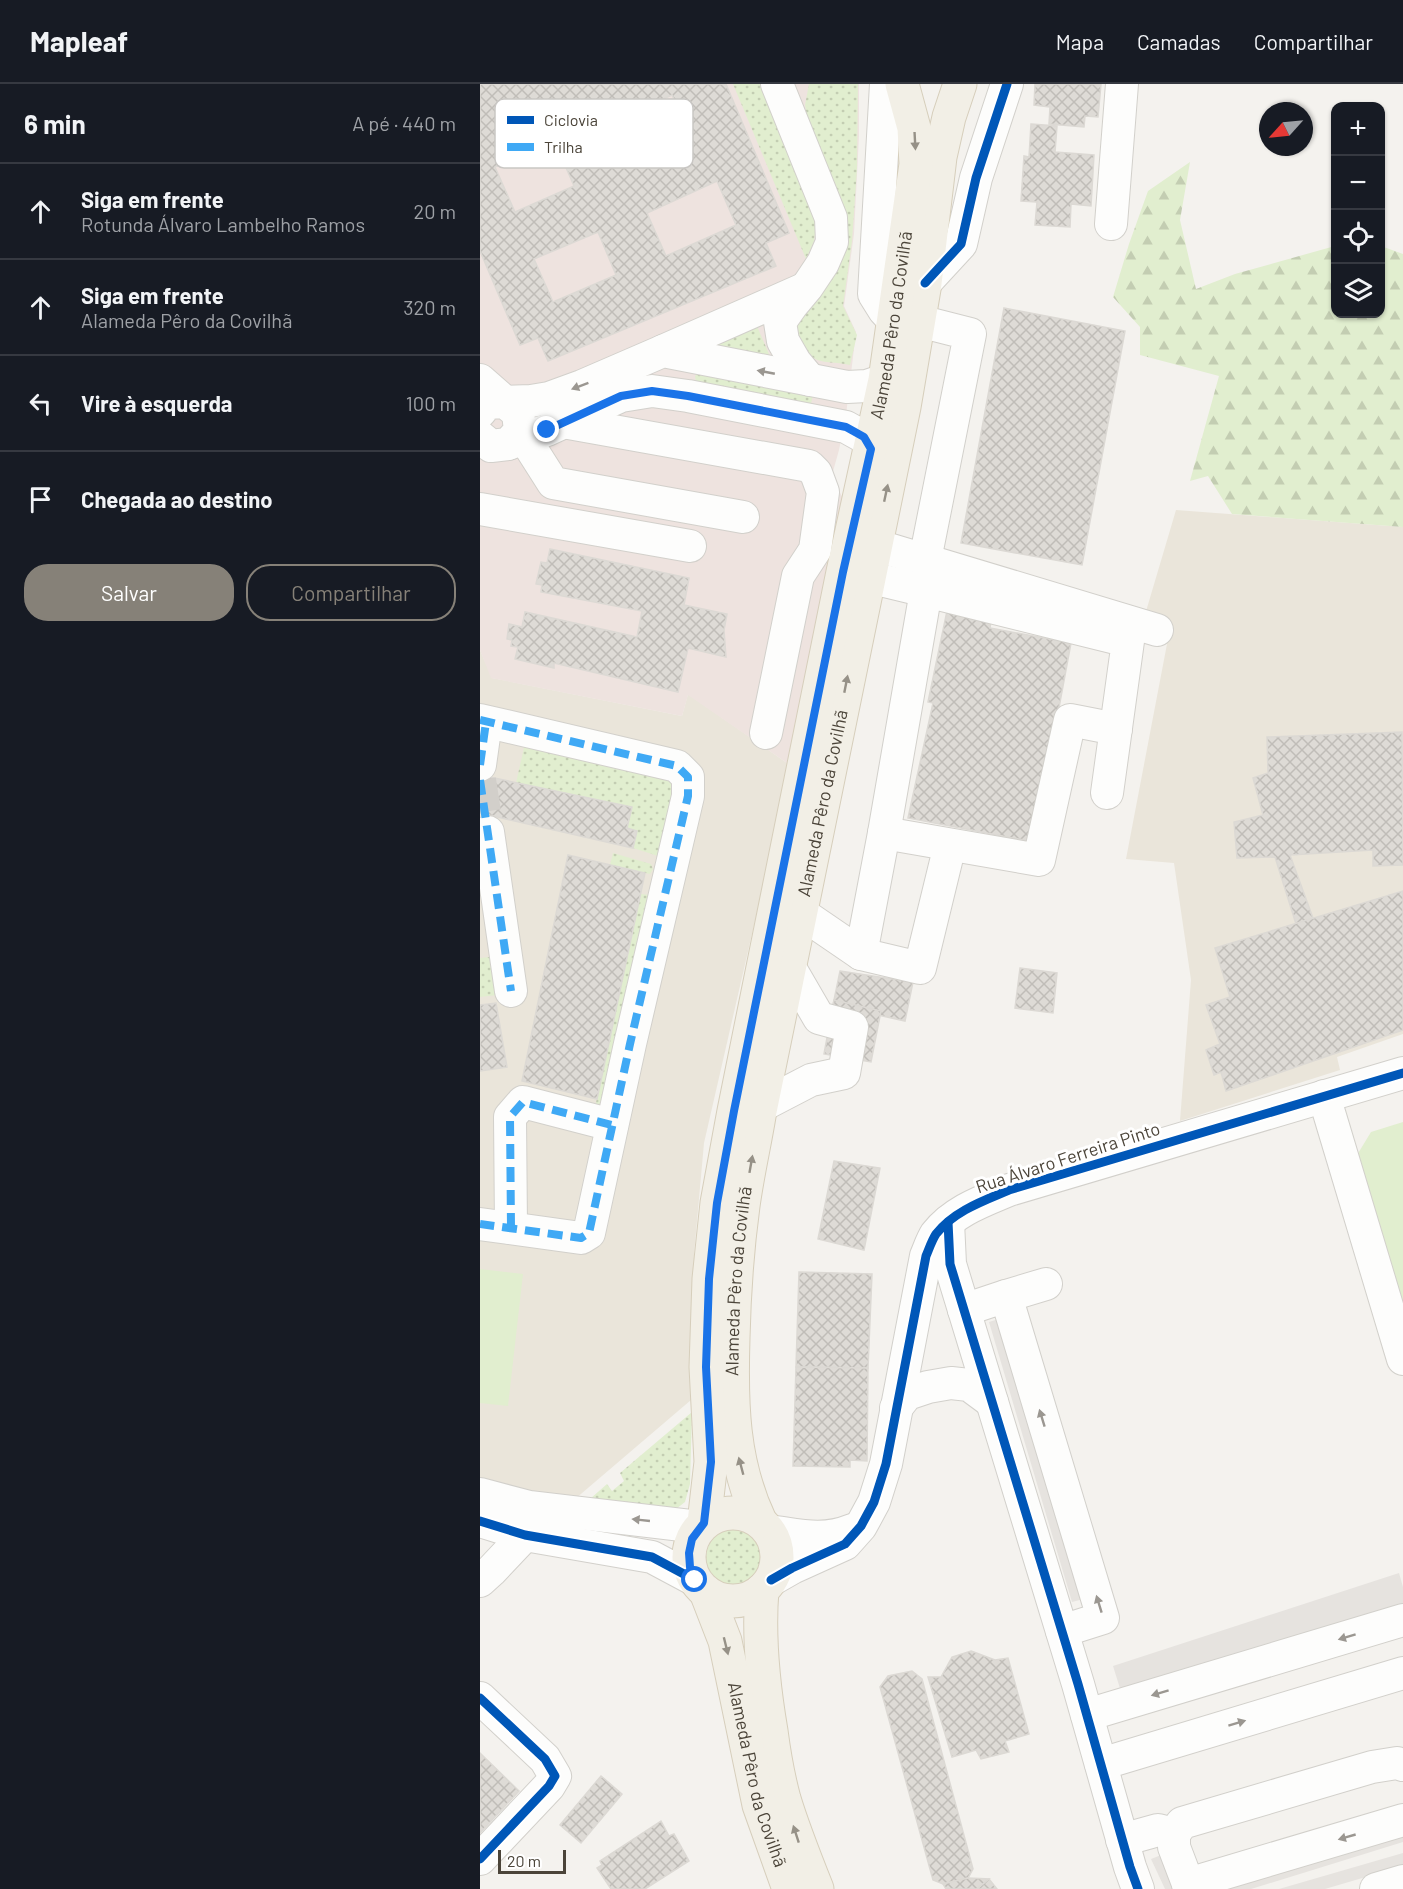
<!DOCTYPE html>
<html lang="pt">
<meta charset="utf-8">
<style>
:root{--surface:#171b24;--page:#242831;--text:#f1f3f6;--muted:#9ea1a6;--line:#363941;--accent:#868178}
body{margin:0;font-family:Barlow,sans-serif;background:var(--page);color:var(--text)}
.controls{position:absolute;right:18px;top:18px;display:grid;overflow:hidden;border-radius:12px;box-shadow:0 2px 4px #0004}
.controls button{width:54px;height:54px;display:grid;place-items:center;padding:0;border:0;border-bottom:2px solid var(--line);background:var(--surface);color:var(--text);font:30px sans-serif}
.compass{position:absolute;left:779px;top:18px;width:54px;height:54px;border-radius:50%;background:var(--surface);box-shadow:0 2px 4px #0004;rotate:243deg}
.scale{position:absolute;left:18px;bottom:15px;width:68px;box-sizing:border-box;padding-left:6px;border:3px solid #4b4439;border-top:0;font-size:16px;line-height:21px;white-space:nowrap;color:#4b4439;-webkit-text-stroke:4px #fff;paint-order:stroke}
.stop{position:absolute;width:18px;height:18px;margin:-14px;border:4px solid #1a73e8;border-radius:50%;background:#fff}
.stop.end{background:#1a73e8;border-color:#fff;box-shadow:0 2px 6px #0008}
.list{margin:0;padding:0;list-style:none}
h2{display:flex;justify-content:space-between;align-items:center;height:78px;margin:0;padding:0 24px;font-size:26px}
h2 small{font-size:20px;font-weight:400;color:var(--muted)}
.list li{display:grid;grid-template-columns:39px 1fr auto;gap:18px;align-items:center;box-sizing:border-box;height:96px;padding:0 24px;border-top:2px solid var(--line)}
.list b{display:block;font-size:22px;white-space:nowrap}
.list p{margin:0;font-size:20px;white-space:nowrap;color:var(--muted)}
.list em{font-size:20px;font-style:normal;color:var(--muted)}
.actions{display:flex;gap:12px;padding:18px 24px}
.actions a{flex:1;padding:14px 0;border:2px solid var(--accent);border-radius:24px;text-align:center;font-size:21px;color:var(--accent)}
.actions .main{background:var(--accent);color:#fff}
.icon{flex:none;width:33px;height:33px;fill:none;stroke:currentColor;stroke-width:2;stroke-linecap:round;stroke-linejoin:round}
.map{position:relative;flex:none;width:923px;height:1805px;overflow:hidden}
header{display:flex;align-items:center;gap:36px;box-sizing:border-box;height:84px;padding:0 30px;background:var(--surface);border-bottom:2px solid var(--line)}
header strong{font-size:28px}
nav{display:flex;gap:33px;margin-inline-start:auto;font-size:21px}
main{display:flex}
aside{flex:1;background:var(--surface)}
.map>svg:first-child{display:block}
.education{fill:#eae5da}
.medical{fill:#eee3df}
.green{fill:url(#green-dots)}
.forest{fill:url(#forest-firs)}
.pitch{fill:#e1eecf}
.parking{fill:#e6e3df}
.building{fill:url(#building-cross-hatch);stroke:#dcd9d4;stroke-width:1.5;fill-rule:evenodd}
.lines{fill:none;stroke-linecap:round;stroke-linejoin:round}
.minor-tunnel{stroke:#d2cfca;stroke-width:32;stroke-dasharray:32 16;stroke-linecap:butt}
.minor-casing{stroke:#d2d0cb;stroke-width:34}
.major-casing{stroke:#d6cebb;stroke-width:35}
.minor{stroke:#fdfdfc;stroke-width:32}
.major{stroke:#f2efe6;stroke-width:33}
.quiet{stroke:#3fa9f5;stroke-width:8;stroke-dasharray:15 8;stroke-linecap:butt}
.cycleway-casing{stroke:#fff;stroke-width:13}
.cycleway{stroke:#0057b8;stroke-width:9}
.oneway{fill:#969187}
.oneway2{fill:#9b9791}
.route{stroke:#1a73e8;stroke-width:8}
.labels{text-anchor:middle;stroke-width:6;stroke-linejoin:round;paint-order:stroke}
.street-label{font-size:18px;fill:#4b4439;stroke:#fff}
.key{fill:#fff;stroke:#c9c7c4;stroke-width:1.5}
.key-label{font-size:16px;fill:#4b4439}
</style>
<header>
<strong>Mapleaf</strong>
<nav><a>Mapa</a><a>Camadas</a><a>Compartilhar</a></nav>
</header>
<main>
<aside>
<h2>6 min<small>A pé · 440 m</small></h2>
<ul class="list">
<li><svg class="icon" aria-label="ahead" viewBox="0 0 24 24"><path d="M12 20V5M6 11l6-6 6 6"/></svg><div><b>Siga em frente</b><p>Rotunda Álvaro Lambelho Ramos</p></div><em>20 m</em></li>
<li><svg class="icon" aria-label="ahead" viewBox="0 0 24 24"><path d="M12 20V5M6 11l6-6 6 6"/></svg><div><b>Siga em frente</b><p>Alameda Pêro da Covilhã</p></div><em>320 m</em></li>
<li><svg class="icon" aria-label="left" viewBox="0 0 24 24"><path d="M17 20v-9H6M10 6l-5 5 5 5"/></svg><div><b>Vire à esquerda</b></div><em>100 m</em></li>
<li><svg class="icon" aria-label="arrive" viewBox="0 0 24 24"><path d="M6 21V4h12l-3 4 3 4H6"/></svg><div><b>Chegada ao destino</b></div></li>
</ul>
<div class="actions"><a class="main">Salvar</a><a>Compartilhar</a></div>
</aside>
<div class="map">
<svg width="923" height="1805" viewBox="0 0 923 1805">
<defs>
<pattern id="green-dots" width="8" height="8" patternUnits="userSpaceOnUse" patternTransform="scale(1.5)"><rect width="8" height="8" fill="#e1eecf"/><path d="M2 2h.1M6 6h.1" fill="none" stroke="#c3cdb2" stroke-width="1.8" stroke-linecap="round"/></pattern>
<pattern id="forest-firs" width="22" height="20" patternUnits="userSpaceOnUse" patternTransform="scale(1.5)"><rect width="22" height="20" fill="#e1eecf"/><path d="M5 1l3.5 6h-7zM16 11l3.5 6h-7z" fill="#c3cdb2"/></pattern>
<pattern id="building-cross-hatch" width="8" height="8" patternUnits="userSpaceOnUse" patternTransform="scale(1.5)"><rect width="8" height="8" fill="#dedbd6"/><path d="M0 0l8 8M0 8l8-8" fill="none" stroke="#c0bdb8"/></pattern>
</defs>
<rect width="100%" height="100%" fill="#f4f2ee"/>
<g class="education">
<path d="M696,426l227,17v507l-66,23 3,13 -160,51 11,-141 -17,-117 -48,-4 41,-215 -28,-9z"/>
<path d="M0,566l12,28 190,38 6,-22 99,69 -8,53 -75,327 -10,111 -3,146 -130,111 -81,-24z"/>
</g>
<path class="medical" d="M0,0h379v52l-5,98 -10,72 12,26 -10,83 -7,35 -7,25 11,24 -56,264 -99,-68 -6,21 -191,-38 -11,-28z"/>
<g class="green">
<path d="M253,0h28l56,134 -3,23 -8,18z"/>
<path d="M329,0h49l-1,85 -5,72 -9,65 14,29 -7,30c-31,-6 -39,3 -52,-32h-7l54,-106 -1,-21 -27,-66 -9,-18 -3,-17z"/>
<path d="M273,233l19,44 -73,-19z"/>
<path d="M220,288l114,17 -4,20 -114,-27 -1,-6z"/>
<path d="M45,659l137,25 13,14 -17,74 -25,-8 4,-17 -10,-3 5,-21 -116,-24z"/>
<path d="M133,769l38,11 2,5 -3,5 -40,-9z"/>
<path d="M161,810l8,1 -42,212h-12z"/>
<path d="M10,873l7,38 -17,2v-39z"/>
<path d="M212,1328l-2,72 -5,18 -9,7 -102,4 33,-29 5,7 12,-10 -4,-8z"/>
<circle cx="255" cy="1474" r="29"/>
</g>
<path class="forest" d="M710,78l-10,58 16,69 39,-15 100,-28 1,68h44l1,-68 22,8v273l-171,-13 -24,-38 -18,5 29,-105 -79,-21v-28l-27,-30 16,-53 19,-53z"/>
<g class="pitch">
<path d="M923,1038v201l-49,-163 17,-28z"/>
<path d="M0,1185l43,5 -15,132 -28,-3z"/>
</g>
<g class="parking">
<path d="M541,1228l86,281 -35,9 -83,-280z"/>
<path d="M919,1489l4,14v27l-280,84 -10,-32z"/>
<path d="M923,1745v13l-152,47h-29z"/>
<path d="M689,1768l12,37h-16l-14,-30z"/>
<path d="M923,1769v13l-78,23h-46z"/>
</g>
<g class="building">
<path d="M0,0h246l63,149 -23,10 10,23 -228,95 -10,-23 -18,7 -40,-94zM192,11l20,44 -65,28 -19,-44zM74,56l20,46 -59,26 -20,-45zM237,97l19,44 -70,31 -19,-43zM118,148l18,43 -63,27 -19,-43z"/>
<path d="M555,0h66l-3,33 -13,-1 -1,11 -35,-3 1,-17 -16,-2z"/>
<path d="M551,40l26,2 -2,26 39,3 -3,51 -20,-2 -1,23 -35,-2 2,-23 -16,-1 3,-45 5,1z"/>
<path d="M524,224l121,23 -43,234 -121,-22z"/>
<path d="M70,465l139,29 -5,27 43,9 -3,16 2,27 -38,-9 -10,44 -124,-29v5l-39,-9 3,-12 -7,-1 1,-6 -5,-1 2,-15 13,3 3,-15 112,25 5,-26 -101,-19 1,-7 -6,-1 5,-22 6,1z"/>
<path d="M468,522l44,8 -2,14 81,15 -37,199 -126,-24 25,-115 -5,-1z"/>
<path d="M922,648l1,133 -30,1v-16l-83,5 23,63 -17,6 -21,-67 -38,1 -3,-36 29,-7 -10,-37 15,-5 -1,-36z"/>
<path d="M0,691l152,32 -5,21 10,3 -4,17 -153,-35z"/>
<path d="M88,771l77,18 -48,226 -75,-18z"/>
<path d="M923,807v139l-177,61 -5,-19 -7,3 -8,-25 14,-6 -14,-39 24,-8 -15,-49z"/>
<path d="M540,884l37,5 -4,40 -38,-5z"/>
<path d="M360,887l73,11 -8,39 -72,-16z"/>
<path d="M354,916l47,11 -10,51 -47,-8z"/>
<path d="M16,919l11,64 -27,4v-66z"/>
<path d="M354,1077l46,7 -16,82 -46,-11z"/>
<path d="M319,1188l73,2 -4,94 -72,-1z"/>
<path d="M316,1283l72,1 -1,93 -17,-1v7l-57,-1z"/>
<path d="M491,1567l24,9 13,-2 21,76 -24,7 4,11 -28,7 -5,-9 -24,7 -24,-80h13l11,-20z"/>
<path d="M432,1587l10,8 51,190 -5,9 -25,6 -10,-4 -53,-193 8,-11z"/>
<path d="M0,1669l39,38 -39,42z"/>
<path d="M121,1692l21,18 -41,49 -21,-18z"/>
<path d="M181,1737l8,15 5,-2 15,27 -44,28h-34l-14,-21 5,-3 -2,-4z"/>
<path d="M488,1794l21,1 -12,10h-31l-3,-5z"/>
<path d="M509,1795l8,10h-20z"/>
</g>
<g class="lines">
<path class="minor-tunnel" d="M0,696l8,52"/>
<defs>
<g id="minor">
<path d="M297,0l54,134 1,24 -9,21 -16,24 -15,18 -12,17 3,19 12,21 15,18"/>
<path d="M406,0l-12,210 10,16 10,11"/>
<path d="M631,140l11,-140"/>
<path d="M445,199l36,-39 15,-66 31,-94"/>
<path d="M439,237l51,13 -45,226"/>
<path d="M183,267l141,-62"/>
<path d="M0,296l25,22 26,-1 18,-3 33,-12 81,-35 184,36 20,-1 18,-6"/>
<path d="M0,328l7,-9 18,-1 13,11 2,18 -12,13 -17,2 -11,-9"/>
<path d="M83,338l246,44 7,7 7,19 -8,58 -17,26 -32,157"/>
<path d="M40,347l33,52 190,34"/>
<path d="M28,360l39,-14 74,-34 31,-5 36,5 158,31 18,10 7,12"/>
<path d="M0,425l210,37"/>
<path d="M395,461l282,85"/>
<path d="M388,493l58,14"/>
<path d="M0,636l197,46 11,11v19l-58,248 -41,189 -8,5 -101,-14"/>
<path d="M0,681l6,-43"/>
<path d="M8,748l23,159"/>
<path d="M404,749l155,27 31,-140 46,9"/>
<path d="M321,829l60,41 59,14 30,-123"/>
<path d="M381,870l23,-121 42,-242 202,50 -21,152"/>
<path d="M844,1012l79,263"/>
<path d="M281,1022l50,-26 33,-7 8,-46 -33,-9 -29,-50"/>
<path d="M468,1138l2,42 128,420 52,183 8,22"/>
<path d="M31,1144l-1,-111 13,-15 89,23"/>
<path d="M526,1212l40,-12"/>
<path d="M484,1226l42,-14 97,322 -41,13"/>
<path d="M416,1324l11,-14 21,-7 23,-4 18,2 23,17"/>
<path d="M0,1410l49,13 170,20"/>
<path d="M0,1437l45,14 127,22 43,23"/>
<path d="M289,1447c31,4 53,11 83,-1"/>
<path d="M291,1496l21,-12 53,-24 16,-18 13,-24 12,-38 40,-208c3,-7 6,-16 10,-22 18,-23 47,-33 73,-44l394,-117"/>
<path d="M0,1497l11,-10 34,-36"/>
<path d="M0,1614l65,61 10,17 -6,10 -69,73"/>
<path d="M607,1631l316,-95"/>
<path d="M621,1680l302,-91"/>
<path d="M642,1756l36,-10 16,4"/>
<path d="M708,1800l215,-64"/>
<path d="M710,1805l-16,-42v-13l8,-11 190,-56 25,-4 6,2"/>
<path d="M896,1805l27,-8"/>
</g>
<g id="major">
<circle cx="253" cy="1473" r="44"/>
<path id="s1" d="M280,1437c-28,-59 -29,-118 -27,-183 1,-44 4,-88 10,-132 4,-30 11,-60 16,-90l145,-709 21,-124 15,-126 9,-40 11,-33"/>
<path id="s2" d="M224,1439l7,-61 -5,-95 3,-88 8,-76 17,-92 109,-539 42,-192 31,-216 -2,-36 -12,-44"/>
<path d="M282,1506c-4,48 1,94 9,141 3,23 7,46 13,68 9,30 21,60 33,90"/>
<path id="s3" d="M226,1508l19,49 34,164 30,84"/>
</g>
</defs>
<use href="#minor" class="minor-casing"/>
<use href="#major" class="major-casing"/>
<use href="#minor" class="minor"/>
<use href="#major" class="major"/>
<g class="quiet">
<path d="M0,636l197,46 11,11v19l-58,248 -41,189 -8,5 -101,-14"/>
<path d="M0,681l6,-43"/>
<path d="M0,696l31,211"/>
<path d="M31,1144l-1,-111 13,-15 89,23"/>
</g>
<defs>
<g id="cycleway">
<path d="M445,199l36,-39 15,-66 31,-94"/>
<path d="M468,1138l2,42 128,420 52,183 8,22"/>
<path d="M0,1437l45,14 127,22 43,23"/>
<path d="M291,1496l21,-12 53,-24 16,-18 13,-24 12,-38 40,-208c3,-7 6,-16 10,-22 18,-23 47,-33 73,-44l394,-117"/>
<path d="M0,1614l65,61 10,17 -6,10 -69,73"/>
</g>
</defs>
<use href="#cycleway" class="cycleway-casing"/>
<use href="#cycleway" class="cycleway"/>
</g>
<defs><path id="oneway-solid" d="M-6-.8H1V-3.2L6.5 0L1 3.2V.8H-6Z" transform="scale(1.5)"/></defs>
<g class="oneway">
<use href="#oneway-solid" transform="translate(435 57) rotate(87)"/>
<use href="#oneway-solid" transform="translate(406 409) rotate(-78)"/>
<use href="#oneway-solid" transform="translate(366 600) rotate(-79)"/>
<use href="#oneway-solid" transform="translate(271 1080) rotate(-80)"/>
<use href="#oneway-solid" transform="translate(261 1382) rotate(-105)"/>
<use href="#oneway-solid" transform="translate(246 1562) rotate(76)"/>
<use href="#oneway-solid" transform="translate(316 1750) rotate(-108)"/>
</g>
<g class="oneway2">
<use href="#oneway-solid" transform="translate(286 288) rotate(-169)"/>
<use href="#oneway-solid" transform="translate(100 302) rotate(159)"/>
<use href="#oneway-solid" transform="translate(562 1334) rotate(-107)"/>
<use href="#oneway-solid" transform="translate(161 1436) rotate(-174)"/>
<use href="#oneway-solid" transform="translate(619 1520) rotate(-107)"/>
<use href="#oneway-solid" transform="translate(867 1553) rotate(163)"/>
<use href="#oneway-solid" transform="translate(680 1609) rotate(163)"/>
<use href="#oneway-solid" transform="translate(757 1639) rotate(-17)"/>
<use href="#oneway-solid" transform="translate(867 1753) rotate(164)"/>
</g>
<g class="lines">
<path class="route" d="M67,346l74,-34 31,-5 36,5 158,31 18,10 7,12 -28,123 -109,539 -17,92 -8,76 -3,88 5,95 -7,61 -12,16 -3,14 1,14 5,13"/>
</g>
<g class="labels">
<g class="street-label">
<text dy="6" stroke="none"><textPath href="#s2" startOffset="1216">Alameda Pêro da Covilhã</textPath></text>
<text dy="6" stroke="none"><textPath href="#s1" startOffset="730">Alameda Pêro da Covilhã</textPath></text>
<text transform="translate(588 1074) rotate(-18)" y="6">Rua Álvaro Ferreira Pinto</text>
<text dy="6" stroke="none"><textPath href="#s1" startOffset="244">Alameda Pêro da Covilhã</textPath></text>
<text dy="6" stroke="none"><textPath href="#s3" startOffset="190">Alameda Pêro da Covilhã</textPath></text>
</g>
</g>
<rect x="15" y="15" width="198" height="69" rx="9" class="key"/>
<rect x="27" y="32" width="27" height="8" fill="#0057b8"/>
<rect x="27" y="59" width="27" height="8" fill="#3fa9f5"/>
<g class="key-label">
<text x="64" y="42">Ciclovia</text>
<text x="64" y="69">Trilha</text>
</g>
</svg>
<div class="controls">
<button>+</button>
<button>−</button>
<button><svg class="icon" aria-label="locate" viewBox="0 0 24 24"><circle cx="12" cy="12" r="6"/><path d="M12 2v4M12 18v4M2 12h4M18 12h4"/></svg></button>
<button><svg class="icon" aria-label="layers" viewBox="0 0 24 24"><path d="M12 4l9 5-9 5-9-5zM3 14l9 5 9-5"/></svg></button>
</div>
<svg class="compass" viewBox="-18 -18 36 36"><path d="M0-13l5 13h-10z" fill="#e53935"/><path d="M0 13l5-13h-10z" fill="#9ea1a6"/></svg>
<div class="scale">20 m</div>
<div class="stop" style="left:215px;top:1496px"></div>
<div class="stop end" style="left:67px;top:346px"></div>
</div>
</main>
